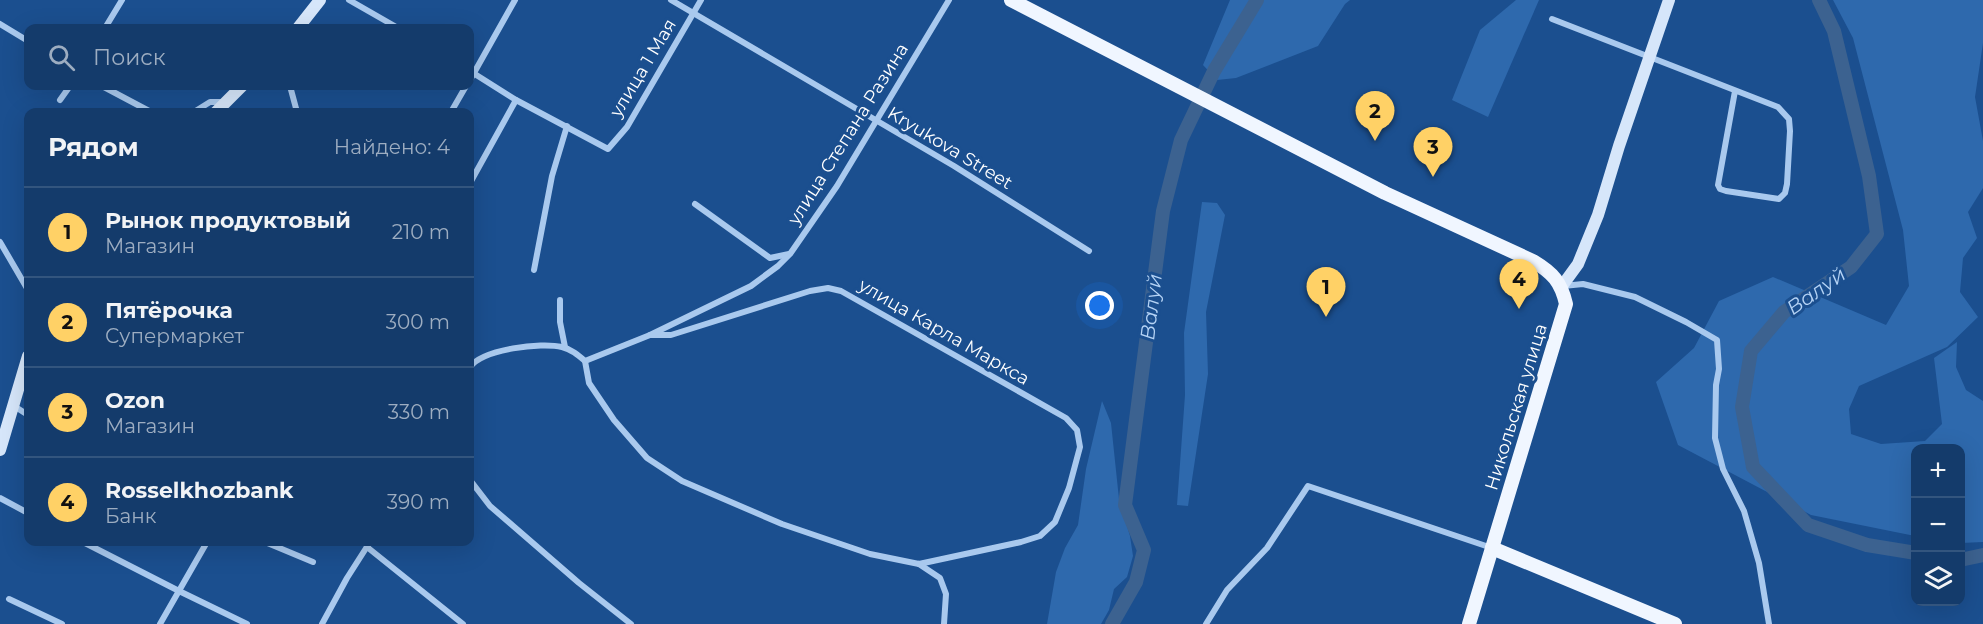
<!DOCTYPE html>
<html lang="ru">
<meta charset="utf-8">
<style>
:root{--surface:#143b6b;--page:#214673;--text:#f1f3f6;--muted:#9dadc1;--line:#33557e;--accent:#ffd166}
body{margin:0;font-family:Montserrat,sans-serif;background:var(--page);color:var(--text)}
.controls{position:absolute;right:18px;bottom:18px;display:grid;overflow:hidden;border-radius:12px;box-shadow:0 6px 24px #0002}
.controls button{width:54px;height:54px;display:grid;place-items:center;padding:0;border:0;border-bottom:2px solid var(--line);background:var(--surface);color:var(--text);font:30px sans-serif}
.you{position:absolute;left:1100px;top:306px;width:21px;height:21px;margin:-15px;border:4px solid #fff;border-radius:50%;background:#1a73e8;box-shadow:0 0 0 9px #1a73e833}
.badge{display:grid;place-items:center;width:39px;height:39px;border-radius:50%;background:var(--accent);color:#111;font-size:20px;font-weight:700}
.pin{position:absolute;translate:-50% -50px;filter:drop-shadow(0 2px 3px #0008)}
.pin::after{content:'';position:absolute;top:32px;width:21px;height:18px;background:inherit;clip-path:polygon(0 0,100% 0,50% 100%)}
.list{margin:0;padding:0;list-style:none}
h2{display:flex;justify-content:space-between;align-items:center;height:78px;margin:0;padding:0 24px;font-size:26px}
h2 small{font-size:20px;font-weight:400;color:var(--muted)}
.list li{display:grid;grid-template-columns:39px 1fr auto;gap:18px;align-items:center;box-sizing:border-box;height:90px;padding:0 24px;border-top:2px solid var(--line)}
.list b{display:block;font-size:22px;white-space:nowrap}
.list p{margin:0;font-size:20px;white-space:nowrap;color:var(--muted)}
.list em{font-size:20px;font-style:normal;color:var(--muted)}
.icon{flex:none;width:33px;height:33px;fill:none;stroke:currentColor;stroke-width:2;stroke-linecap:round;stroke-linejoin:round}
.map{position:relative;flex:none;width:1983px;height:624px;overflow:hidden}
.search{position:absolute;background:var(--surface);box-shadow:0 6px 24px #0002;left:24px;top:24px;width:450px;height:66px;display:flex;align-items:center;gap:15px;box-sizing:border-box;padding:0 21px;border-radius:12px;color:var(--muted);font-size:22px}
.panel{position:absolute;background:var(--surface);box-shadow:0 6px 24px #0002;left:24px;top:108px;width:450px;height:438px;border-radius:12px}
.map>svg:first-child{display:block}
.green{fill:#2e69ad}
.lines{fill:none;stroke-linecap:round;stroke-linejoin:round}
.river{stroke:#3c6290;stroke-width:14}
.street{stroke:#a9c9ee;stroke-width:6}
.secondary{stroke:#d6e6fa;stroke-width:12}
.primary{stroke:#f0f6ff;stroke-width:14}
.labels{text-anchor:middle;stroke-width:6;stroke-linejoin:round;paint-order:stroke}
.street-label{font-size:18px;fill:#fff;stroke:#1b4f8f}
.water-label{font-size:20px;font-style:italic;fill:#b5d3f5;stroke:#1b4f8f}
</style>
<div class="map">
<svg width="1983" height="624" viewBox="0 0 1983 624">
<rect width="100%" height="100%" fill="#1b4f8f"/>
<g class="green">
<path d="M1230,0h120l-5,4 -27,42 -82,32 -19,2 -14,-15z"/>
<path d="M1516,0h23l-51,117 -36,-17 28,-70z"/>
<path d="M1833,0h150v43l-8,54 8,44v47l-15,24 9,26 -14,20 -3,34 18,25 -31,30 -88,39 -10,23 2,25 30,10 44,-3 17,-17 -8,-66 23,-16 -1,25 10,23 17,11v141l-22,1 -1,-95h-44l-1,88 -104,-21 -133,-70 -22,-63 38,-34 25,-47 54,-24 113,48 23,-39 -6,-56 -50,-192z"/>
<path d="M1202,202l15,1 8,12 -19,97 2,62 -20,132 -11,-1 8,-110 -1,-62z"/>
<path d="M1102,401l9,22 8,76 11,37 3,20 -6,21 -13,12 -5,21 -8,14h-54l9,-52 9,-24 13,-23 8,-56z"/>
</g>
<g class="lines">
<g class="river">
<path d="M1819,0l15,31 35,145 8,58 -26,33 -67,45 -33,39 -9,56 11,60 55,58 59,20 49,8"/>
<path d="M1960,560l23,-5"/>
<path d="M1112,624l24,-42 8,-32 -19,-45 38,-294 18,-71 33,-69 43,-71"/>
</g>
<g class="street">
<path d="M349,0l49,28"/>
<path d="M671,0l283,166 135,85"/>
<path d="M1552,19l226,88 11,12 1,12 -3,53 -2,9 -6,6 -53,-8 -6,-2 -2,-4 17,-94"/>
<path d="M0,24l28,17"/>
<path d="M105,28l17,-28"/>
<path d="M470,71l46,29 92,49 19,-22 74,-127"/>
<path d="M470,80l45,-80"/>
<path d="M102,86l49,26"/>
<path d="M290,86l7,26"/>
<path d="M60,100l10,-14"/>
<path d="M194,112l16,-10h14"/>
<path d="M451,112l15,-26"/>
<path d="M470,183l46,-83"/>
<path d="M695,204l75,54 19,-4"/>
<path d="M0,242l28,48"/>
<path d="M534,270l18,-94 15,-50"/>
<path d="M1563,286l20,-2 52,13 51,25 31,18 2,29 -3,16 -1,53 8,31 21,42 15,52 10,61"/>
<path d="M560,300v22l5,25"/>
<path d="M585,361l4,22 25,37 33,38 35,23 100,43 88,30 49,10 102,-22 19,-6 15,-14 14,-34 11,-41 -3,-17 -11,-12 -225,-127 -13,-3 -18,3 -139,44h-21"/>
<path d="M470,367c13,-18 71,-25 92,-20 9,2 16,8 23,14l65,-26 101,-49 27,-20 12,-12 47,-68 112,-186"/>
<path d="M14,406l14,9"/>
<path d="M470,480l20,26 89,77 52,41"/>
<path d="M0,498l28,15"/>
<path d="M83,542l96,49 68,33"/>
<path d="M265,542l48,20"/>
<path d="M367,547l96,77"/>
<path d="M919,564l21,14 6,16 -2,30"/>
<path d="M9,599l53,25"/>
<path d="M160,624l47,-82"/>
<path d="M322,624l25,-46 23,-36"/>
<path d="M1206,624l21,-34 40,-42 41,-62 184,62"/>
</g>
<g class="secondary">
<path d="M298,28l22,-28"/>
<path d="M216,112l26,-26"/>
<path d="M1562,286l16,-22 20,-49 21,-69 50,-146"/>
<path d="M0,450l28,-94"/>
</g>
<g class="primary">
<path d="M1011,0l374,193 148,68c20,12 28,21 33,43l-97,320"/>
<path d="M1492,548l183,76"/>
</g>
</g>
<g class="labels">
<g class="street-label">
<text transform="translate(643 68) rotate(-59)" y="6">улица 1 Мая</text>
<text transform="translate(848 134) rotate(-58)" y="6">улица Степана Разина</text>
<text transform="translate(950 148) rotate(31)" y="6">Kryukova Street</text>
<text transform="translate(944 332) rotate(30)" y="6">улица Карла Маркса</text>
<text transform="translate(1516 407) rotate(-73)" y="6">Никольская улица</text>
</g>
<g class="water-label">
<text transform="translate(1816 291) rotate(-35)" y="7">Валуй</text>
<text transform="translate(1151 307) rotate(-83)" y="7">Валуй</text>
</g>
</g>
</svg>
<div class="controls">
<button>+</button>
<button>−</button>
<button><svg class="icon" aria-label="layers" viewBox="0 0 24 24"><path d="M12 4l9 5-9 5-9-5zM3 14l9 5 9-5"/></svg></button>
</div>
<div class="you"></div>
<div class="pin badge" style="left:1326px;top:317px">1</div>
<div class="pin badge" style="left:1375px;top:141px">2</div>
<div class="pin badge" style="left:1433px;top:177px">3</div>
<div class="pin badge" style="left:1519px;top:309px">4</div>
<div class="search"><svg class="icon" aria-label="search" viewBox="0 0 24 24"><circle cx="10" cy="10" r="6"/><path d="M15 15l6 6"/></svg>Поиск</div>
<section class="panel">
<h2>Рядом<small>Найдено: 4</small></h2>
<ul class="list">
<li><span class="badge">1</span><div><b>Рынок продуктовый</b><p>Магазин</p></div><em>210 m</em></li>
<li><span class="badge">2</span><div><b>Пятёрочка</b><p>Супермаркет</p></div><em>300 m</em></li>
<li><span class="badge">3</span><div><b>Ozon</b><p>Магазин</p></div><em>330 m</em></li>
<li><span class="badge">4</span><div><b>Rosselkhozbank</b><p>Банк</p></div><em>390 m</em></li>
</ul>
</section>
</div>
